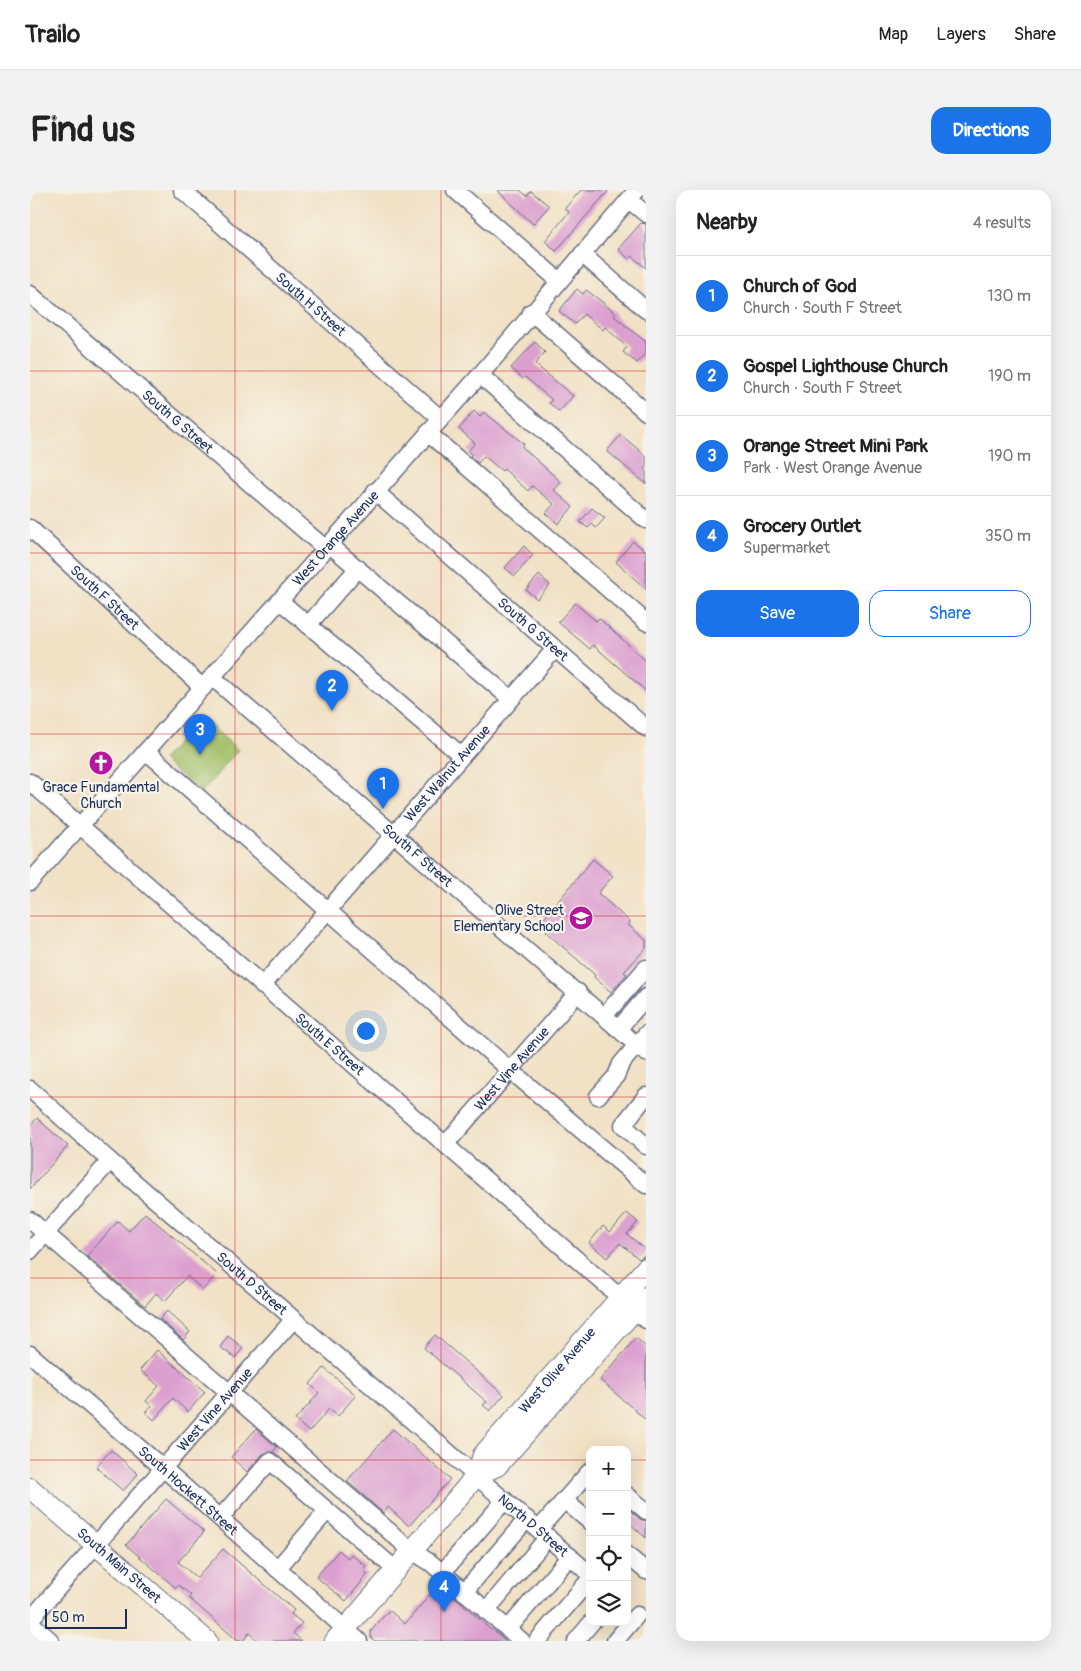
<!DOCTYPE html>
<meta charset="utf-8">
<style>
:root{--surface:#fff;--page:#f2f2f2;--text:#222;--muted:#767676;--line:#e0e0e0;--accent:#1a73e8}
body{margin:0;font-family:Pangolin,sans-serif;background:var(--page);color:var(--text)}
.controls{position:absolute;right:15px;bottom:15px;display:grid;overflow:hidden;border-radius:10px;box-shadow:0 5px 20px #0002}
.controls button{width:45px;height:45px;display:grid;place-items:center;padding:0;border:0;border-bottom:1px solid var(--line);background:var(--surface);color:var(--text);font:25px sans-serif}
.scale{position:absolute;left:15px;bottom:12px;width:82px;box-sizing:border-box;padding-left:5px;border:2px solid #1b2f5e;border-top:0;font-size:14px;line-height:18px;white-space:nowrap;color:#1b2f5e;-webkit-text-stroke:4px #f7f3e8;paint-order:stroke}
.you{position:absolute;left:335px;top:840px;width:18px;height:18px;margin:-12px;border:4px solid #fff;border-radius:50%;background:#1a73e8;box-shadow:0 0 0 8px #1a73e833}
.badge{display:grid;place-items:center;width:32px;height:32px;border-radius:50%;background:var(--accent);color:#fff;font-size:16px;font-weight:700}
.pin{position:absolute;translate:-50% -41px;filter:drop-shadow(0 1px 2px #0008)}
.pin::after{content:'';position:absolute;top:26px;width:18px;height:15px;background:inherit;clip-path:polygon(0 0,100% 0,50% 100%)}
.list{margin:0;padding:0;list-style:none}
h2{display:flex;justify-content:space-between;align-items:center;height:65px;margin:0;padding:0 20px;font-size:21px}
h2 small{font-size:16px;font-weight:400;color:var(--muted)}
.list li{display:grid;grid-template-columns:32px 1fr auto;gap:15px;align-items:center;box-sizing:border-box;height:80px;padding:0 20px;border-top:1px solid var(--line)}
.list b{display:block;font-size:19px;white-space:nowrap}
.list p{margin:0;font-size:16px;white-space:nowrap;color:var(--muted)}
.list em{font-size:16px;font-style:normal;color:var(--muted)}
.actions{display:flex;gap:10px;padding:15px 20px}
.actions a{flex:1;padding:11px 0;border:1px solid var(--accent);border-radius:15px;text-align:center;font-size:18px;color:var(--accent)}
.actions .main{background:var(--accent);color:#fff}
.icon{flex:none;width:28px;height:28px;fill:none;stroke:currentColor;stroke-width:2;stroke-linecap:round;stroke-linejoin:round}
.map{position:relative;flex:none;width:616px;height:1451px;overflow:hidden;border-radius:15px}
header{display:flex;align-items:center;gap:30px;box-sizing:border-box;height:70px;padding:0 25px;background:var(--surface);border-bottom:1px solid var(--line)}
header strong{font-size:24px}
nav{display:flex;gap:28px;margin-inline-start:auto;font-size:18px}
.intro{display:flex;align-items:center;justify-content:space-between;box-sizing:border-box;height:120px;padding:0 30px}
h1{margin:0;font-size:35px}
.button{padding:12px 22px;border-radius:15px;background:var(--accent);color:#fff;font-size:18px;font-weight:700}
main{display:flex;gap:30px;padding:0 30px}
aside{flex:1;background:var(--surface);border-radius:15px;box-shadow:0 5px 20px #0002}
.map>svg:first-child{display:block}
.green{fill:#a0bf67;stroke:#5e7762}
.building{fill:#dca0d0}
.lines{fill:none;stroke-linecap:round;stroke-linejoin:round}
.minor-casing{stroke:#666d82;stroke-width:19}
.major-casing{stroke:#666d82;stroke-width:22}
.minor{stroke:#fff;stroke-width:16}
.major{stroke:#fff;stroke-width:20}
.grid{fill:none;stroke:#d62828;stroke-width:1;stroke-opacity:0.55}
.labels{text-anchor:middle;stroke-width:4.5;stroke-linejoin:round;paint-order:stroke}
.street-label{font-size:14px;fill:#1b2f5e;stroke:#f7f3e8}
.poi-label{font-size:14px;fill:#1b2f5e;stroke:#f7f3e8}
</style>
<header>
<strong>Trailo</strong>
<nav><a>Map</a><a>Layers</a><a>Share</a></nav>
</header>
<div class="intro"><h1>Find us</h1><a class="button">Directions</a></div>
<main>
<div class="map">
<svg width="616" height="1451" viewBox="0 0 616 1451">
<rect width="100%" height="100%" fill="#f7f3e8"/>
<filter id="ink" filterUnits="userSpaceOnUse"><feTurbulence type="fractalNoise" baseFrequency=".02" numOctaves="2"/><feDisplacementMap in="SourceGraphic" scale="10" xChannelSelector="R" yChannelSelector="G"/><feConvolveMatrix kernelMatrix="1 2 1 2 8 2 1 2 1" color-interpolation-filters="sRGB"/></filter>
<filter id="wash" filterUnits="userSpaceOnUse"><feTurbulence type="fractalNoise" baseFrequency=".0096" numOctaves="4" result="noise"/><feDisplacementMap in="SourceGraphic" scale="20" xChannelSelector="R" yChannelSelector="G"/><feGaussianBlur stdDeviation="1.12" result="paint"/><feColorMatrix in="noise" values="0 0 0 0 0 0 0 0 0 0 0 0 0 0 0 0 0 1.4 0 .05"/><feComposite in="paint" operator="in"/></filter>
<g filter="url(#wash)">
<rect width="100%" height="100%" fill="#f1e1c5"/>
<path class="green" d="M171,527l37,33 -37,43 -39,-33z"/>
<g id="blocks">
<g class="building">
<path d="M467,0h23l7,6 4,-5 18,15 -16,18z"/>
<path d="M551,0h28l-53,61 -11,-10 24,-29 -4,-4z"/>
<path d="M611,33l5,1v44l-14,-12 -3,3 -11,-10z"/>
<path d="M547,99l6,5 3,-4 15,11 15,13 -2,2 32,26v10l-9,11 -14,-11 4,-5 -22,-20 -2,3 -19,-16 -9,10 -16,-13z"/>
<path d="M505,152l10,10 -10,12 38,32 -14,16 -10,-9 3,-3 -27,-23 -2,2 -12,-11z"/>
<path d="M444,221l6,6 4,-5 40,32 -2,3 39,35 -7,8 19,17 -15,17 -12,-11 8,-9 -22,-18 -4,5 -24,-22 -2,2 -18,-15 -6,7 -8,-7 2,-2 -4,-3 7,-8 -16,-14z"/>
<path d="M591,245l25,21v28l-39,-33z"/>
<path d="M562,318l13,10 -9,10 -4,-4 -4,4 -8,-6z"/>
<path d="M603,351l13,10v38l-30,-27z"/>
<path d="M494,356l9,9 -18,21 -10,-8z"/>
<path d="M509,385l11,10 -13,14 -11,-9z"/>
<path d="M545,413l21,18 3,-3 47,43v30l-53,-46 -3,4 -32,-27z"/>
<path d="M563,669l20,17 -15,17 32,29 -2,3 18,15v8l-22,24 3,2 -16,18 -17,-15 1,-2 -49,-43 3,-3 -8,-7z"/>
<path d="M7,928l31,28 -38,43v-63z"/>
<path d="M115,1023l72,61 -14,16 -16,-14 -22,25 -9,-8 -11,13 -58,-50 31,-35 11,10z"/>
<path d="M597,1023l11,9 -11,12 19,16v4l-7,5 -19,-16 -13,15 -18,-15 14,-17 7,6z"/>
<path d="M137,1121l23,21 -7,8 -23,-21z"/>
<path d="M405,1145l69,60 -14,16 -7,-6 4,-3 -63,-54z"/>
<path d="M198,1146l15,12 -8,10 -15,-11z"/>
<path d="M606,1148l10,9v73l-46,-40z"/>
<path d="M127,1160l48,42 -17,20 -15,-14 -19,22 -8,-8 6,-6 -6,-5 13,-15 -19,-16z"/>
<path d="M294,1178l32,27 -18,21 -9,-7 -20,23 -14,-12 24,-27 -9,-9z"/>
<path d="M226,1239l21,18 -4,5 -10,2 -16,18 -16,-15z"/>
<path d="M363,1239l57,50 -41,47 -21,-19 -5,6 -36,-32z"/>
<path d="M81,1260l27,24 -15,17 -27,-24z"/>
<path d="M136,1309l38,33 -26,30 19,16 26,-29 71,61 -3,4 11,9 -9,10 9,8h-44l-9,-8 -6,8h-5l-49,-43 2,-3 -13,-10 -2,3 -50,-43z"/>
<path d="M597,1318l13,11 6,2v17l-19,-17z"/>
<path d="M309,1360l9,8 3,-4 16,13 -3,4 4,3 -22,27 -30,-24z"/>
<path d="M408,1395l14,13 2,-2 37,34 1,-1 14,12h-131l-4,-3v-7l18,-21 16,14z"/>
</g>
</g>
</g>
<g filter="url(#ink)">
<use href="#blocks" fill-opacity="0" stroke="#666d82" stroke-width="1"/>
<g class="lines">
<defs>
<g id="minor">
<path id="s1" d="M152,0l259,229"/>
<path d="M425,0l103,90"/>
<path d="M599,10l17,14"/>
<path d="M552,64l64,56"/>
<path id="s2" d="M0,104l296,255"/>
<path d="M501,122l115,100"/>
<path d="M450,185l166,145"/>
<path d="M398,243l218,189"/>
<path id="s3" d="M345,301l271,237"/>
<path id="s4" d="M0,338l173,160"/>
<path d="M300,355l181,154"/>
<path d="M250,411l182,155"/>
<path d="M278,435l50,-57"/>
<path id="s5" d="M182,487l434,376"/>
<path d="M116,561l364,319 136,115"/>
<path id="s6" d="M0,592l616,538"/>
<path id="s7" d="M0,692l450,-507 157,-185"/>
<path id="s8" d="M232,796l293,-337"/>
<path d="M574,826l42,-48"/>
<path d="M589,838l27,-31"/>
<path id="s9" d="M0,899l80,72 480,413"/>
<path d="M568,906l18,-20 5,-12 25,-30"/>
<path d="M616,906l-23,29 23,21"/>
<path id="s10" d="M416,954l132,-152"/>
<path d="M0,1030l382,331 19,12 91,78"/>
<path d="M0,1061l80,-90"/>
<path id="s11" d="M0,1164l133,114 196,173"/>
<path d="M597,1305l19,16"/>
<path d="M534,1310l26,22"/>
<path d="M190,1328l50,-57 126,109"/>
<path d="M509,1339l51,-58"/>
<path d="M597,1365l19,16"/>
<path d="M247,1379l50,-58"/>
<path d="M412,1383l63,-73"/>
<path d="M434,1402l63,-73"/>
<path d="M456,1421l62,-74"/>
<path id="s12" d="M0,1430l264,-301"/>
<path d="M0,1432l21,19"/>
<path d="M478,1439l62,-73"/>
<path d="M507,1451l53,-62"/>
<path d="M546,1451l16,-19"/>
<path d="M585,1451l22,-26"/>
</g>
<g id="major">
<path d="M447,1285l20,-9 149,-169"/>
<path id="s13" d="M0,1298l177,153"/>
<path id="s14" d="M305,1451l142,-166 6,-20 163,-187"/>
</g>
</defs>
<use href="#minor" class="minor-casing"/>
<use href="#major" class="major-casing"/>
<use href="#minor" class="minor"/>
<use href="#major" class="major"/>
</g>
</g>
<path class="grid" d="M205,0v1451M411,0v1451M0,181h616M0,363h616M0,544h616M0,726h616M0,907h616M0,1088h616M0,1270h560M597,1270h19"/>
<defs>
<symbol id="church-disc" viewBox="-11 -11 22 22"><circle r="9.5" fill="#b5179e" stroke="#f7f3e8"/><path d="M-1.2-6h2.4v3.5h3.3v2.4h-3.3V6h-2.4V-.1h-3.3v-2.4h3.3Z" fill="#fff"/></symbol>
<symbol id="school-disc" viewBox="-11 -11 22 22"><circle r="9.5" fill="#b5179e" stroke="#f7f3e8"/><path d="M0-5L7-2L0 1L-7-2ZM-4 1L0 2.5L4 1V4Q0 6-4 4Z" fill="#fff"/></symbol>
</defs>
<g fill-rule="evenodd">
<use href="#church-disc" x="57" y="559" width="28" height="28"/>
<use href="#school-disc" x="537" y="714" width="28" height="28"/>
</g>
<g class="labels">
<g class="street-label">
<text dy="5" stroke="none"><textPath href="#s1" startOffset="172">South H Street</textPath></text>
<text dy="5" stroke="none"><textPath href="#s2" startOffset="195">South G Street</textPath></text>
<text dy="5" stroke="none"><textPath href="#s7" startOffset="460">West Orange Avenue</textPath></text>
<text dy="5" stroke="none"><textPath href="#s4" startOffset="102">South F Street</textPath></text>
<text dy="5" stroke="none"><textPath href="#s3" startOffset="210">South G Street</textPath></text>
<text dy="5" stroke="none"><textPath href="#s8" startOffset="282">West Walnut Avenue</textPath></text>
<text dy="5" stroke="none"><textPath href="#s5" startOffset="272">South F Street</textPath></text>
<text dy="5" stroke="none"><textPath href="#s6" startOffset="398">South E Street</textPath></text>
<text dy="5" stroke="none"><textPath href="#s10" startOffset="100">West Vine Avenue</textPath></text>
<text dy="5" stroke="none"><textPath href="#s9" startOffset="295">South D Street</textPath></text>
<text dy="5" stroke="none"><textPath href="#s14" startOffset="352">West Olive Avenue</textPath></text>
<text dy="5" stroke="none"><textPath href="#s12" startOffset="280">West Vine Avenue</textPath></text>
<text dy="5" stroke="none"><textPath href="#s11" startOffset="209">South Hockett Street</textPath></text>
<text dy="5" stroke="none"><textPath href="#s9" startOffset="666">North D Street</textPath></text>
<text dy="5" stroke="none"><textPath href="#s13" startOffset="118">South Main Street</textPath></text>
</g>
<g class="poi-label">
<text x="71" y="602">Grace Fundamental<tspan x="71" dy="16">Church</tspan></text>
<text x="534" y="725" text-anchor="end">Olive Street<tspan x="534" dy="16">Elementary School</tspan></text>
</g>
</g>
</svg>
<div class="controls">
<button>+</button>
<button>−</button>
<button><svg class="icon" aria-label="locate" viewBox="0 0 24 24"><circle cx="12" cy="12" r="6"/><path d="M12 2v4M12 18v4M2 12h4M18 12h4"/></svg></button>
<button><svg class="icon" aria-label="layers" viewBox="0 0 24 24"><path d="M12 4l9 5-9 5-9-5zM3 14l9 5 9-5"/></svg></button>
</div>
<div class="scale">50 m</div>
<div class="you"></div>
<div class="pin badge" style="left:353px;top:619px">1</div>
<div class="pin badge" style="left:302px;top:521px">2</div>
<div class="pin badge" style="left:170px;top:565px">3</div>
<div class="pin badge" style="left:414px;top:1422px">4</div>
</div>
<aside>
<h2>Nearby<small>4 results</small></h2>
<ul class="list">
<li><span class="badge">1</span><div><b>Church of God</b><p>Church · South F Street</p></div><em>130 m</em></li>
<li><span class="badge">2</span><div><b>Gospel Lighthouse Church</b><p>Church · South F Street</p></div><em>190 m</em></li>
<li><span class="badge">3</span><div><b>Orange Street Mini Park</b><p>Park · West Orange Avenue</p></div><em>190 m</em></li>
<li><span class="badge">4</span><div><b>Grocery Outlet</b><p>Supermarket</p></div><em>350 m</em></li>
</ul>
<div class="actions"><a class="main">Save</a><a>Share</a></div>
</aside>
</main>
